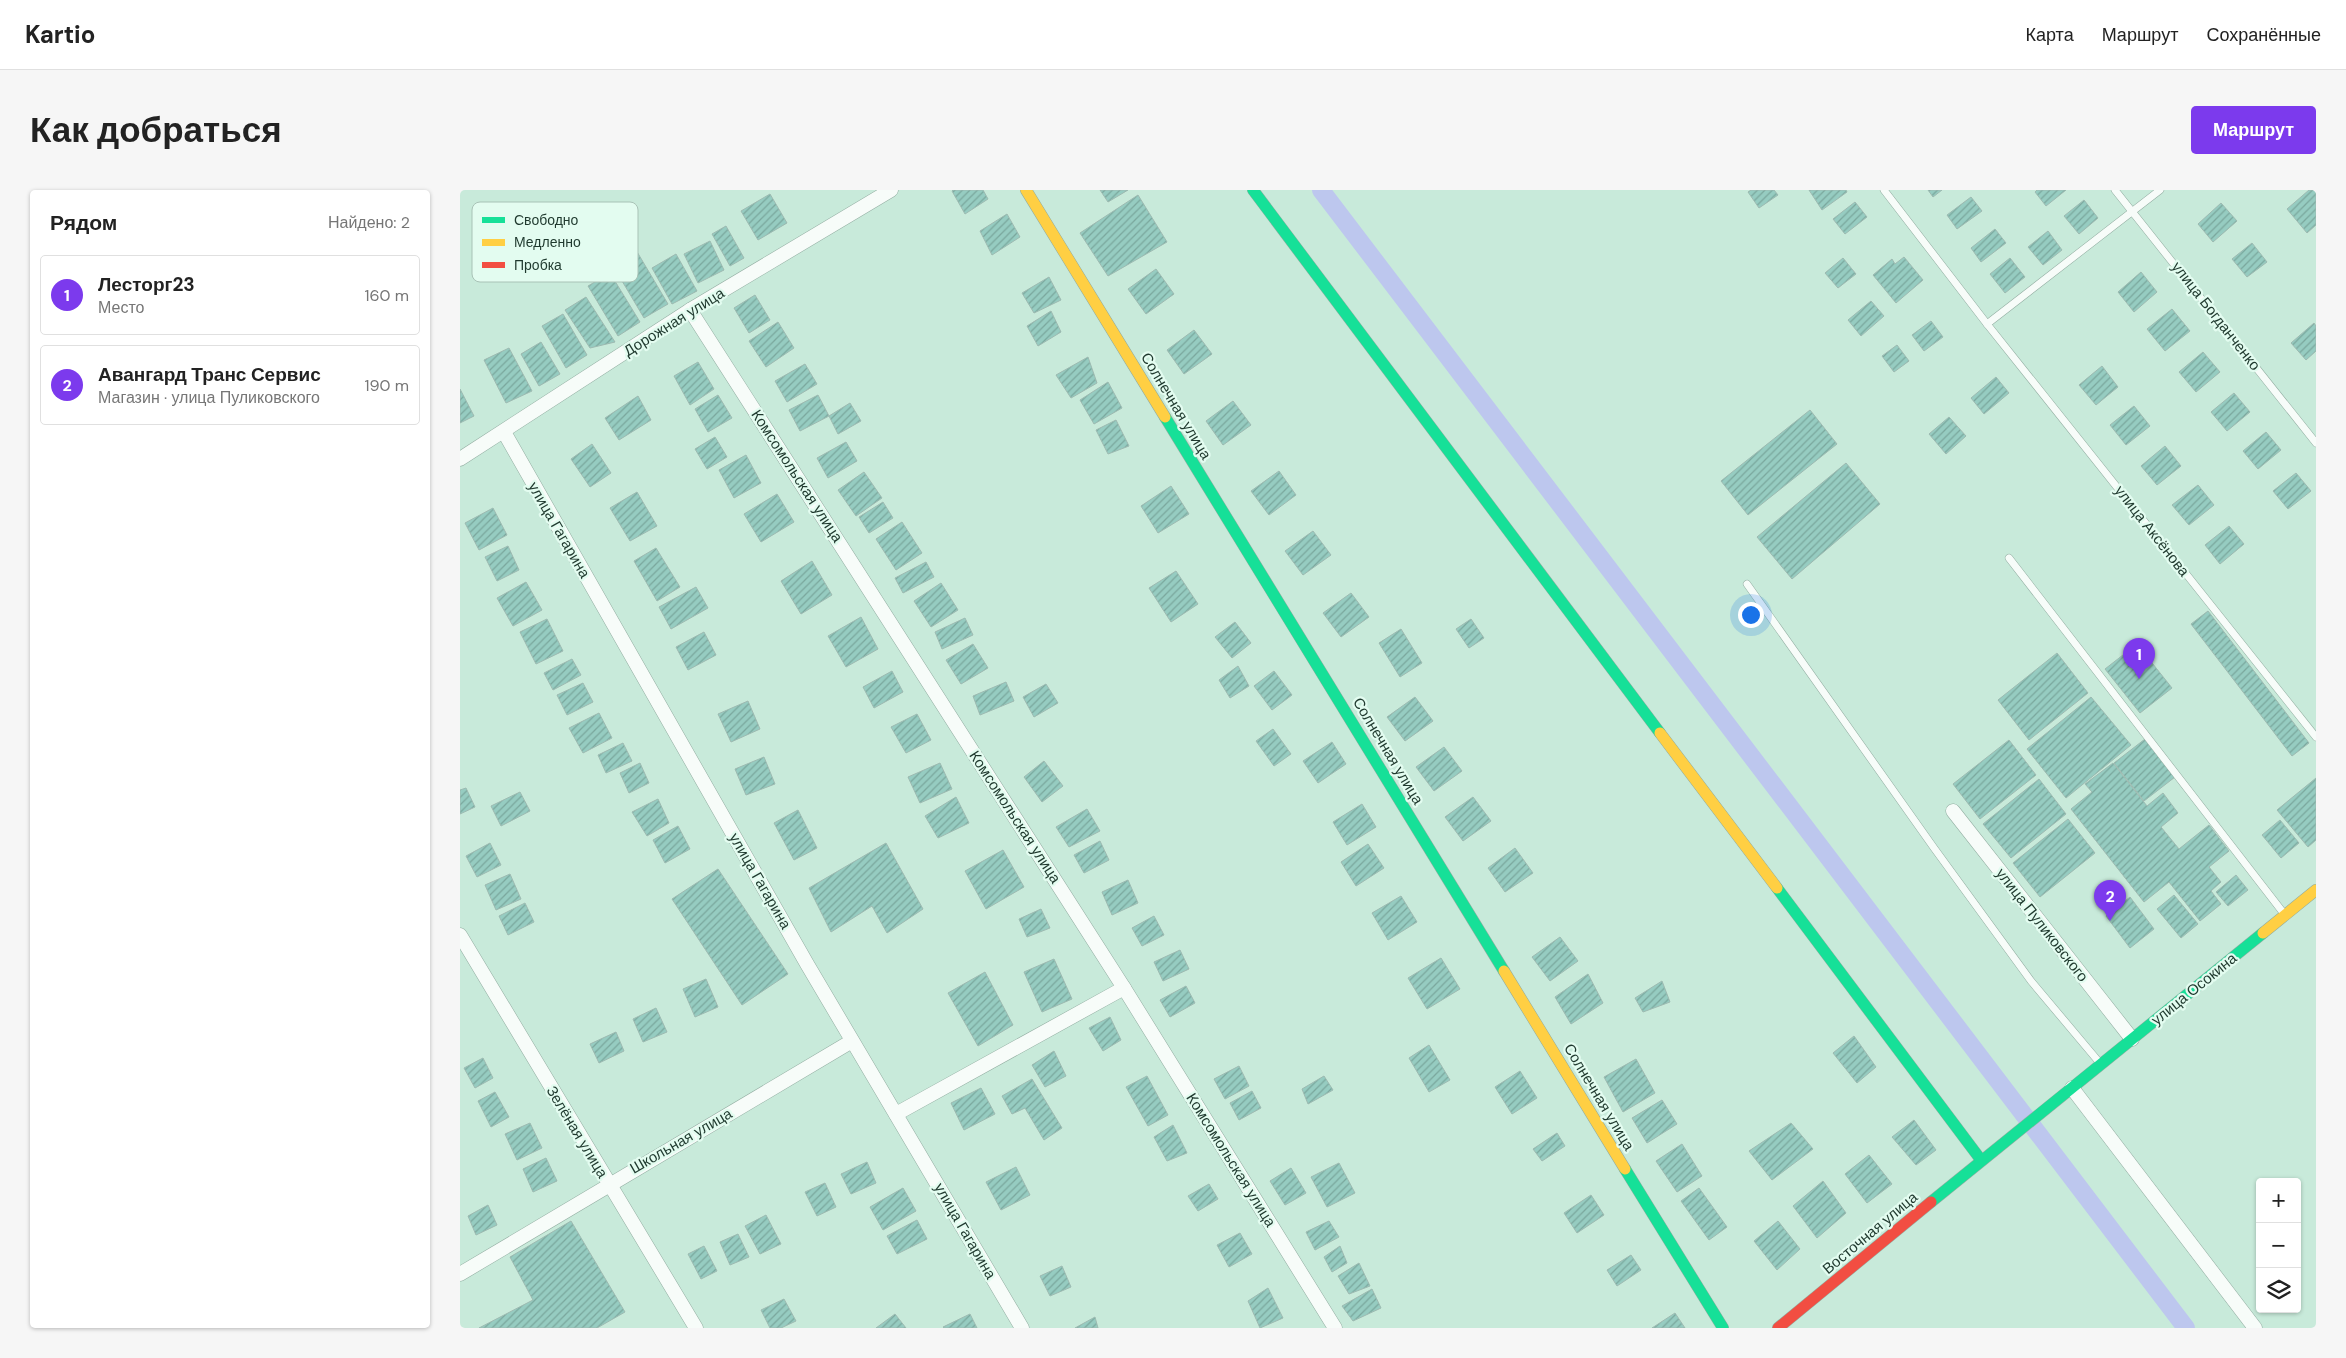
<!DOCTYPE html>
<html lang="ru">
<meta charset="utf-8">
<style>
:root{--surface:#fff;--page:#f6f6f6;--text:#222;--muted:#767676;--line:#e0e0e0;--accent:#7c3aed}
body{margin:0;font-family:"DM Sans",sans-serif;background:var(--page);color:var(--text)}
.controls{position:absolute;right:15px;bottom:15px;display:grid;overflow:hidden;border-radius:5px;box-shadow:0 1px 4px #0004}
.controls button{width:45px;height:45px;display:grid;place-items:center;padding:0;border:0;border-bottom:1px solid var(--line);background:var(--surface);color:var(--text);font:25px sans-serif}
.you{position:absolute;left:1290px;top:424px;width:18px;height:18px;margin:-12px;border:4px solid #fff;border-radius:50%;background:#1a73e8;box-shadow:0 0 0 8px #1a73e833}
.badge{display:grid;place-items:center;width:32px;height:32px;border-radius:50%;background:var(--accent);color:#fff;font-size:16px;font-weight:700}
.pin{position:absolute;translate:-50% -41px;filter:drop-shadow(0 1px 2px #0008)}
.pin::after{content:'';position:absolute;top:26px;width:18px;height:15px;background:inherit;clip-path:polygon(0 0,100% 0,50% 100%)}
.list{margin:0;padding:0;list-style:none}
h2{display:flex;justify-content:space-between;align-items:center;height:65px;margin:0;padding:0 20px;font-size:21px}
h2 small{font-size:16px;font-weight:400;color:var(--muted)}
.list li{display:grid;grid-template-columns:32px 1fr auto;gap:15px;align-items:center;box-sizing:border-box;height:80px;margin:0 10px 10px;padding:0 10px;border:1px solid var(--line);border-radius:5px}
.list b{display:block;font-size:19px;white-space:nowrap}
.list p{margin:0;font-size:16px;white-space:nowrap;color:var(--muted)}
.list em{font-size:16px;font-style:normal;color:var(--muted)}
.icon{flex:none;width:28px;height:28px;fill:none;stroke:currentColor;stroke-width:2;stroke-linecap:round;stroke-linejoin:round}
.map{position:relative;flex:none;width:1856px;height:1138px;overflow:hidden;border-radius:5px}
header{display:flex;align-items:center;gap:30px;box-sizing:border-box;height:70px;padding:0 25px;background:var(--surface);border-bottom:1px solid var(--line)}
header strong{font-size:24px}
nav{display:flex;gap:28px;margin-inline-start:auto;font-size:18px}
.intro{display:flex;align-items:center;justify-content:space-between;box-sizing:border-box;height:120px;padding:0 30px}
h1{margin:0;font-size:35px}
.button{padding:12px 22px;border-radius:5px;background:var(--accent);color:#fff;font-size:18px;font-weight:700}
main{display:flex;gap:30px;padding:0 30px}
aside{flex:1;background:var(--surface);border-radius:5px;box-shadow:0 1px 4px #0004}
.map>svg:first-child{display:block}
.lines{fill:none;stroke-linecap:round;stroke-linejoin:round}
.canal{stroke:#bdc7ee;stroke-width:18}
.building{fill:url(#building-hatch);stroke:#9dbab1}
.lane-casing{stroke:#92ada1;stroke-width:8}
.street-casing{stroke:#92ada1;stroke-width:15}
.fast-casing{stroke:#92ada1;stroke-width:12}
.slow-casing{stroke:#92ada1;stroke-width:12}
.jam-casing{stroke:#92ada1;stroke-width:12}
.lane{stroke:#f7fcf9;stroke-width:7}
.street{stroke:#f7fcf9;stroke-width:14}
.fast{stroke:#16e098;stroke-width:11}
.slow{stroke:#ffcf43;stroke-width:11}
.jam{stroke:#f24e42;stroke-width:11}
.labels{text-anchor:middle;stroke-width:4.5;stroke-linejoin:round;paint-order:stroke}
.street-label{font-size:15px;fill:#1f392e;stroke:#e3fcf0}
.key{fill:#e3fcf0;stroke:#a8c2b6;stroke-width:1}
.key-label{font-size:14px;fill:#1f392e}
</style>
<header>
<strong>Kartio</strong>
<nav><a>Карта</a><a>Маршрут</a><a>Сохранённые</a></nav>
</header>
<div class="intro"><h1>Как добраться</h1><a class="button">Маршрут</a></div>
<main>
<aside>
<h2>Рядом<small>Найдено: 2</small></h2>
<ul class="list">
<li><span class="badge">1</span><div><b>Лесторг23</b><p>Место</p></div><em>160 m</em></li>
<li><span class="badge">2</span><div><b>Авангард Транс Сервис</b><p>Магазин · улица Пуликовского</p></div><em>190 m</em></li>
</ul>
</aside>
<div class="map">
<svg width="1856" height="1138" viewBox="0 0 1856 1138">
<defs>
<pattern id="building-hatch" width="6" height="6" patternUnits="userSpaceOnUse" patternTransform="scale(1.25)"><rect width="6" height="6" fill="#96ccc1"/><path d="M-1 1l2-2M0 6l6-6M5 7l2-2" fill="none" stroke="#7aa79d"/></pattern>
</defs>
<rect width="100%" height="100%" fill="#c8eada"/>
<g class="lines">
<path class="canal" d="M861,0l865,1138"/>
</g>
<g class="building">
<path d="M493,0h30l5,9 -23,15 -13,-23z"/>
<path d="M640,0h28l-20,12z"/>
<path d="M1291,0h23l4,5 -19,13 -11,-16z"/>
<path d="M1349,0h37l1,2 -25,18z"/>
<path d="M1468,0h14l-9,7z"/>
<path d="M1577,0h29l-20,16 -11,-14z"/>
<path d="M1849,0h7v35l-9,8 -20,-24z"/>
<path d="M310,4l17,29 -29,17 -17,-29z"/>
<path d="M678,5l29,47 -59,34 -28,-43z"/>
<path d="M1511,7l11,14 -25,18 -10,-14z"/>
<path d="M1624,10l14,18 -19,16 -15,-18z"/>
<path d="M1395,12l12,15 -22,17 -12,-15z"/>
<path d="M1761,13l16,18 -24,21 -15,-18z"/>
<path d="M547,24l13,23 -28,18 -12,-24z"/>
<path d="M266,36l18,32 -14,8 -18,-32z"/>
<path d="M1535,39l11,14 -25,19 -10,-14z"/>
<path d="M1588,41l14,19 -19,15 -15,-18z"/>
<path d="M250,51l14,29 -26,13 -14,-29z"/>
<path d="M1792,53l15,19 -20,15 -15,-18z"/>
<path d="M173,55l35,59 -24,14 -35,-59z"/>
<path d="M216,64l21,37 -25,13 -20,-36z"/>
<path d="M1444,67l19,23 -27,23 -23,-28 19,-16 3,5z"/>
<path d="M1383,68l13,16 -18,14 -13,-15z"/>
<path d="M1550,68l15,19 -20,16 -15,-19z"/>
<path d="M696,79l18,25 -28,20 -18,-25z"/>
<path d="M1681,82l16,20 -23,20 -16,-20z"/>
<path d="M150,83l30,49 -22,14 -30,-50z"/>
<path d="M589,87l12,23 -27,13 -12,-20z"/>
<path d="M295,105l15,25 -21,13 -15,-25z"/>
<path d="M126,107l29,45 -25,6 -25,-38z"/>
<path d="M1411,111l13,15 -23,20 -13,-16z"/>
<path d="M1712,119l18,22 -25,20 -18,-22z"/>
<path d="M591,121l10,21 -23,14 -11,-20z"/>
<path d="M103,124l24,41 -21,13 -24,-42z"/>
<path d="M1471,131l12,16 -19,14 -12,-16z"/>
<path d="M318,132l16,26 -28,19 -17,-26z"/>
<path d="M1854,133l2,3v25l-10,9 -15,-17z"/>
<path d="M734,140l18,24 -28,20 -17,-24z"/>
<path d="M81,152l19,32 -21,12 -18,-32z"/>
<path d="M1437,155l12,16 -15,11 -12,-16z"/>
<path d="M49,158l23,43 -26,12 -22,-43z"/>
<path d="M1743,162l17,20 -24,20 -17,-20z"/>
<path d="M628,167l9,26 -26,15 -15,-23z"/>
<path d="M238,172l16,27 -24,16 -16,-29z"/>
<path d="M345,174l12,20 -30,18 -12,-21z"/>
<path d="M1642,176l16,21 -22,18 -17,-20z"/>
<path d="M1536,187l13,16 -25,21 -13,-16z"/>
<path d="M648,192l14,26 -28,16 -14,-24z"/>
<path d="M0,199l14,27 -14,7z"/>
<path d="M1774,203l16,19 -23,19 -16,-19z"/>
<path d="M258,205l14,23 -24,14 -13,-23z"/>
<path d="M358,205l11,21 -29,15 -11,-21z"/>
<path d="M178,206l13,24 -32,20 -14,-22z"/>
<path d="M773,211l18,24 -28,20 -17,-24z"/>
<path d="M390,213l11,18 -23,13 -9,-18z"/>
<path d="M1674,216l16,20 -24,19 -16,-20z"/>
<path d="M1350,220l27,34 -89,71 -27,-34z"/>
<path d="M1489,227l17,19 -20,18 -17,-20z"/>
<path d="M656,230l13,26 -21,8 -12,-24z"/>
<path d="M1806,242l15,18 -23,19 -15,-18z"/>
<path d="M255,247l12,20 -20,12 -12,-20z"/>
<path d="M386,252l11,19 -29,17 -11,-20z"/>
<path d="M132,254l19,29 -21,14 -19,-28z"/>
<path d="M1705,256l16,20 -24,19 -16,-19z"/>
<path d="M286,265l15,28 -27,15 -15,-28z"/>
<path d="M1386,273l34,41 -88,75 -35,-42z"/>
<path d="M819,281l17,24 -27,20 -18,-24z"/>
<path d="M404,282l18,26 -26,18 -18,-26z"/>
<path d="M1836,283l15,18 -23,18 -15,-18z"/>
<path d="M1738,295l16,20 -25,20 -17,-20z"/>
<path d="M711,296l18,28 -31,19 -17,-27z"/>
<path d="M177,302l20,34 -27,15 -20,-33z"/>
<path d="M317,304l17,28 -33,20 -17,-28z"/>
<path d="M423,312l10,16 -24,15 -10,-16z"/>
<path d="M33,318l14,27 -28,15 -14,-27z"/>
<path d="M442,332l20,31 -26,17 -20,-31z"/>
<path d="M1769,336l15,18 -24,20 -15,-19z"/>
<path d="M853,341l18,24 -28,20 -18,-24z"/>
<path d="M48,356l11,24 -22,11 -12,-24z"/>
<path d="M196,358l24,39 -23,14 -23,-40z"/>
<path d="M352,371l20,34 -31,19 -20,-33z"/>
<path d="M466,372l8,15 -31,16 -8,-15z"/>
<path d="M716,381l22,33 -27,18 -22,-34z"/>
<path d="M66,392l16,28 -29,16 -16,-28z"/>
<path d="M481,393l17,27 -27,17 -17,-26z"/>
<path d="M236,397l12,21 -37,21 -12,-22z"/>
<path d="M891,403l18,24 -28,20 -18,-24z"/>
<path d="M1748,421l101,132 -17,13 -101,-132z"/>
<path d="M401,427l17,32 -32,18 -18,-31z"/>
<path d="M505,428l8,17 -31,14 -7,-17z"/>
<path d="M87,429l16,32 -27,13 -16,-32z"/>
<path d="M1011,429l13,19 -15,10 -13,-19z"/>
<path d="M775,432l16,21 -19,15 -17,-21z"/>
<path d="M941,439l21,34 -22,14 -21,-34z"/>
<path d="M244,442l12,23 -28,15 -12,-23z"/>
<path d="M513,454l15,24 -27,16 -15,-24z"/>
<path d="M1677,454l35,44 -32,25 -35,-44z"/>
<path d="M1597,463l31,40 -59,47 -31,-40z"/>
<path d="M112,469l9,16 -28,15 -9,-17z"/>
<path d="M778,476l11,20 -19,12 -11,-18z"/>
<path d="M432,481l11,21 -29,16 -11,-21z"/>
<path d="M814,481l18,24 -20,15 -18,-24z"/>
<path d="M546,492l8,19 -34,14 -7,-19z"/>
<path d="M123,493l10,19 -26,13 -10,-20z"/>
<path d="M586,494l12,19 -24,14 -11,-20z"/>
<path d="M955,507l18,24 -28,20 -18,-24z"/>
<path d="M1631,507l40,48 -65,53 -39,-49z"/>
<path d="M288,511l12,28 -29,13 -13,-28z"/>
<path d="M139,523l13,25 -29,15 -14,-25z"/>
<path d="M457,524l14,26 -25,13 -15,-26z"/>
<path d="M813,539l18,25 -17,12 -18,-25z"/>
<path d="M1685,549l30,38 -31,24 -30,-38z"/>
<path d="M1549,550l27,35 -56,44 -27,-35z"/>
<path d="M872,552l14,22 -28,19 -15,-22z"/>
<path d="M163,553l9,18 -26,12 -8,-18z"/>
<path d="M984,557l18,24 -28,20 -18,-24z"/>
<path d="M304,567l11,27 -29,11 -11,-26z"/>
<path d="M584,571l19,25 -21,16 -18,-25z"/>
<path d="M180,573l9,20 -20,10 -9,-20z"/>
<path d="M480,573l12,26 -32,14 -12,-26z"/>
<path d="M1653,573l34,43 16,-13 15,20 -17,14 18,22 30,-24 20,26 -20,16 12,15 -10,9 10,13 -21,17 -31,-39 -25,20 -73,-93 21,-17 -7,-8z"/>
<path d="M1856,588v62l-8,7 -31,-37z"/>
<path d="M1579,589l27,35 -55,44 -28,-34z"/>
<path d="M6,598l9,19 -15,7v-24z"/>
<path d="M60,602l10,19 -29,15 -10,-20z"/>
<path d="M496,607l13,26 -31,15 -13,-22z"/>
<path d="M1013,607l18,24 -28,20 -18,-24z"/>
<path d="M198,609l11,24 -22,13 -15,-24z"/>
<path d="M902,614l14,23 -29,18 -14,-23z"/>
<path d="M627,619l13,22 -31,16 -13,-20z"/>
<path d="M338,620l19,38 -23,12 -20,-37z"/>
<path d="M1608,629l27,34 -55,44 -27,-34z"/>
<path d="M1820,630l19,23 -18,15 -19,-23z"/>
<path d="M218,636l12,23 -25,14 -12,-23z"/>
<path d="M640,651l9,19 -25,13 -10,-18z"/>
<path d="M30,653l11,22 -24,12 -11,-21z"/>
<path d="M426,653l37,66 -36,24 -15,-27 -41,26 -22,-44z"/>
<path d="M908,654l16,24 -28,18 -15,-24z"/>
<path d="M1055,658l18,25 -28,19 -17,-24z"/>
<path d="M543,660l21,37 -38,22 -21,-38z"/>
<path d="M258,679l70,105 -46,31 -70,-106z"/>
<path d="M50,684l11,25 -25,11 -11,-25z"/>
<path d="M1776,685l12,15 -20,16 -12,-14z"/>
<path d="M668,690l10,23 -26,12 -10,-23z"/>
<path d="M1714,705l24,29 -17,14 -24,-29z"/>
<path d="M941,706l16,26 -29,18 -16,-27z"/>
<path d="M1670,707l24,32 -24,19 -24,-32z"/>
<path d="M65,713l9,19 -26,13 -9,-19z"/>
<path d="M581,719l9,19 -23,9 -8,-18z"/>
<path d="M694,726l10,19 -22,11 -10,-18z"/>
<path d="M1100,747l18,24 -28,20 -18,-24z"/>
<path d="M720,760l9,19 -26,12 -9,-19z"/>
<path d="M981,768l19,31 -33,20 -19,-31z"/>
<path d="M594,769l18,40 -30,13 -18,-40z"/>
<path d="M525,782l28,53 -35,21 -30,-53z"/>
<path d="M1128,784l15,29 -32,21 -16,-27z"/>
<path d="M246,789l12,28 -23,10 -12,-28z"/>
<path d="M1202,791l8,21 -27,10 -8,-14z"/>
<path d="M726,796l9,17 -25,14 -10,-17z"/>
<path d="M196,818l11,24 -24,10 -10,-23z"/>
<path d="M650,827l11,23 -18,11 -14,-23z"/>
<path d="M156,842l8,19 -25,12 -9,-19z"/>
<path d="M1394,846l22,31 -19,16 -24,-30z"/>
<path d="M969,855l21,35 -21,12 -20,-34z"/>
<path d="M594,861l12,25 -21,11 -13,-22z"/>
<path d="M23,868l10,20 -18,10 -11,-20z"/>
<path d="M1176,869l19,34 -32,19 -19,-35z"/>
<path d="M779,876l10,20 -24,13 -11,-20z"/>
<path d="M1060,881l17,27 -25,16 -17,-27z"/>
<path d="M687,886l21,39 -20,11 -22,-39z"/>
<path d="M864,886l9,14 -25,14 -6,-15z"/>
<path d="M572,889l30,49 -18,12 -19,-32 -13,6 -10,-18z"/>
<path d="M521,898l14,26 -31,16 -13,-27z"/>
<path d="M792,901l9,17 -22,12 -9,-17z"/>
<path d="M35,902l14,25 -18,10 -13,-26z"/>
<path d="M1202,910l15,24 -30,19 -15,-25z"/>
<path d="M1454,930l22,30 -20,15 -24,-28z"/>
<path d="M70,933l12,25 -25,12 -12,-26z"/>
<path d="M1331,933l22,26 -41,31 -23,-29z"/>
<path d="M713,935l14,28 -20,8 -13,-24z"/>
<path d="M1097,943l8,13 -23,15 -9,-12z"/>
<path d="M1222,954l20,32 -25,16 -21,-31z"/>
<path d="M1409,965l23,29 -25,19 -22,-29z"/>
<path d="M86,968l11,23 -24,11 -10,-23z"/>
<path d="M407,972l9,21 -25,11 -10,-20z"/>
<path d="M879,973l16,30 -28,14 -16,-30z"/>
<path d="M556,977l14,28 -29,15 -15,-28z"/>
<path d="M831,978l15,25 -21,12 -15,-24z"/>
<path d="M1363,991l23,32 -29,25 -24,-32z"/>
<path d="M365,993l11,24 -19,9 -12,-24z"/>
<path d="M749,994l9,15 -20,12 -10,-15z"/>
<path d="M443,998l13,23 -33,19 -13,-23z"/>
<path d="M1239,998l28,39 -18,13 -28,-39z"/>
<path d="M1131,1005l13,20 -27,18 -13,-20z"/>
<path d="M28,1015l9,20 -21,10 -8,-19z"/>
<path d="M306,1025l15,29 -21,10 -15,-28z"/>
<path d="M457,1030l10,19 -30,15 -10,-18z"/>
<path d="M111,1031l54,91 -28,16h-118l54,-28 -23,-43z"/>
<path d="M869,1031l10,16 -24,13 -9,-18z"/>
<path d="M1318,1031l22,28 -23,21 -23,-29z"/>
<path d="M780,1043l12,21 -23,13 -12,-22z"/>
<path d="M278,1044l11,23 -19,8 -10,-23z"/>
<path d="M244,1056l13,25 -16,8 -13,-25z"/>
<path d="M880,1056l7,17 -15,9 -8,-15z"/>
<path d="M1171,1065l10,15 -24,16 -10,-16z"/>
<path d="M899,1073l11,23 -21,8 -11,-18z"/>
<path d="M602,1076l9,21 -21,9 -10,-20z"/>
<path d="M808,1098l15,30 -23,10 -12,-27z"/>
<path d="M912,1099l9,19 -28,13 -11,-15z"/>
<path d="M324,1109l12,22 -15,7h-11l-9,-18z"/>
<path d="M1215,1123l10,15h-33z"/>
<path d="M435,1124l11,14h-30z"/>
<path d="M510,1124l7,14h-33l-1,-1z"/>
<path d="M635,1127l3,11h-23z"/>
</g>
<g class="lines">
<defs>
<g id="lane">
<path d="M1424,0l103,134 173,-134"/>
<path d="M1655,0l201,253"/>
<path d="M1527,134l329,413"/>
<path d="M1549,368l276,357"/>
<path d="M1287,394l187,264 97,133 68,81"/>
</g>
<g id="street">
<path d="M230,120l434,678 211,340"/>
<path d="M44,242l303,532 215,364"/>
<path d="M0,269l230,-149 201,-120"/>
<path d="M1493,621l179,228"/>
<path d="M0,745l236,393"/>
<path d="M1612,898l183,240"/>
<path d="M436,924l228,-126"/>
<path d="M0,1084l392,-233"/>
</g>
<g id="fast">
<path d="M793,0l407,543"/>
<path d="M705,227l339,554"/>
<path d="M1317,698l204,272"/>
<path d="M1165,979l98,159"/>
<path d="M1471,1012l332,-269"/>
</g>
<g id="slow">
<path d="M566,0l139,227"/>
<path d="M1200,543l117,155"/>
<path d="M1803,743l53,-43"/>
<path d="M1044,781l121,198"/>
</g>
<path id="jam" d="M1318,1138l153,-126"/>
</defs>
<use href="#lane" class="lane-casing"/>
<use href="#street" class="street-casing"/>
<use href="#fast" class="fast-casing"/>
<use href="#slow" class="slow-casing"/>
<use href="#jam" class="jam-casing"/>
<use href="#lane" class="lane"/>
<use href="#street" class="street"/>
<use href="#fast" class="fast"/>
<use href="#slow" class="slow"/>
<use href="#jam" class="jam"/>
</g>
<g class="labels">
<g class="street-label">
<text transform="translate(1756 126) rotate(52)" y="5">улица Богданченко</text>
<text transform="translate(214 132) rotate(-32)" y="5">Дорожная улица</text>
<text transform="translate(716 216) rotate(59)" y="5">Солнечная улица</text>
<text transform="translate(337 286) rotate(57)" y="5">Комсомольская улица</text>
<text transform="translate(99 340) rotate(60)" y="5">улица Гагарина</text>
<text transform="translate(1692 341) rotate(52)" y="5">улица Аксёнова</text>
<text transform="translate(928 561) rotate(59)" y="5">Солнечная улица</text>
<text transform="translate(555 627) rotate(57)" y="5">Комсомольская улица</text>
<text transform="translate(300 691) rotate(60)" y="5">улица Гагарина</text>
<text transform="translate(1582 735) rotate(52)" y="5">улица Пуликовского</text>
<text transform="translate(1734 799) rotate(-39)" y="5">улица Осокина</text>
<text transform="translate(1139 907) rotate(59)" y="5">Солнечная улица</text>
<text transform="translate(117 942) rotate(59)" y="5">Зелёная улица</text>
<text transform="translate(221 951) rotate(-30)" y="5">Школьная улица</text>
<text transform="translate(771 970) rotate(58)" y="5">Комсомольская улица</text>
<text transform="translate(505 1041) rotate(60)" y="5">улица Гагарина</text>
<text transform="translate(1410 1043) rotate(-40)" y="5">Восточная улица</text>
</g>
</g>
<rect x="12" y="12" width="166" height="80" rx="8" class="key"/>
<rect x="22" y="27" width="23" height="6" fill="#16e098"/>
<rect x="22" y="49" width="23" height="7" fill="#ffcf43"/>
<rect x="22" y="72" width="23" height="6" fill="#f24e42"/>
<g class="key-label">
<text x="54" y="35">Свободно</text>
<text x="54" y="57">Медленно</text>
<text x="54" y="80">Пробка</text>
</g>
</svg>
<div class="controls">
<button>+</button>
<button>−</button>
<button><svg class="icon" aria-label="layers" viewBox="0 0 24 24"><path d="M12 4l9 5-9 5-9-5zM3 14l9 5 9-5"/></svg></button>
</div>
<div class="you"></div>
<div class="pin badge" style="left:1679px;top:489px">1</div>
<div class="pin badge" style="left:1650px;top:731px">2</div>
</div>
</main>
